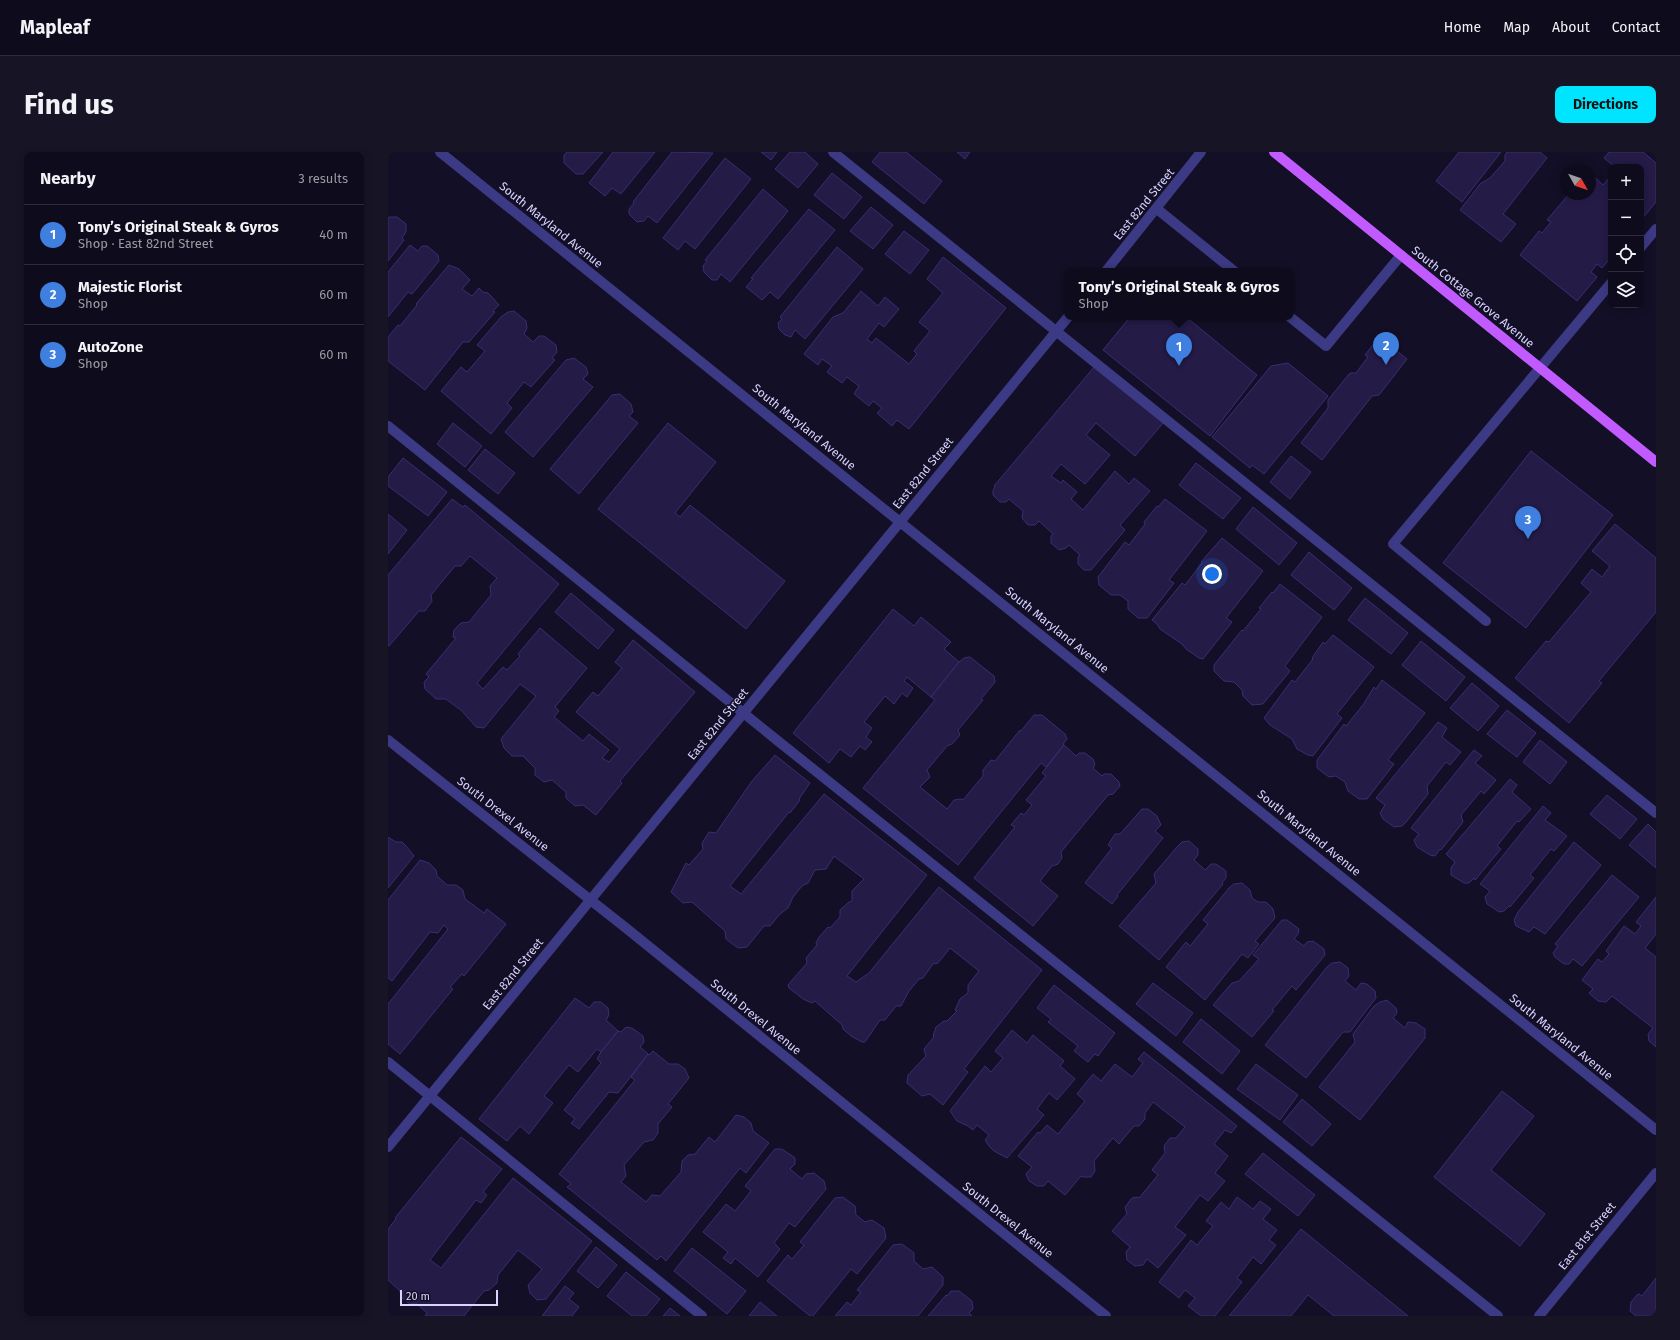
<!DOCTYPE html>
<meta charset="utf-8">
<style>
:root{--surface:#0e0b1c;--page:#171425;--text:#f1f3f6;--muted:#9b9ba3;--line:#2e2b3b;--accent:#00e5ff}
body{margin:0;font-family:"Fira Sans",sans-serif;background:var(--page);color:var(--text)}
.controls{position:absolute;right:12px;top:12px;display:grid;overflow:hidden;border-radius:8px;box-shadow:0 2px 10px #0003}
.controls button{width:36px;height:36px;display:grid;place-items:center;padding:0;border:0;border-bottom:1px solid var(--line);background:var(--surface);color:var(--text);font:20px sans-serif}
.compass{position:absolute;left:1172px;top:12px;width:36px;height:36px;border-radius:50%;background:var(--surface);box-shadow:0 2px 10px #0003;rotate:130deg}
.scale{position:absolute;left:12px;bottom:10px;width:98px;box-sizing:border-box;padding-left:4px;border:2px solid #d9d4ff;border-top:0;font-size:11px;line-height:14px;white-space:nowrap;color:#d9d4ff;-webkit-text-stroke:3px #130f26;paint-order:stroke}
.you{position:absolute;left:824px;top:422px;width:14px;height:14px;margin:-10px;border:3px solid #fff;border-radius:50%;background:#1a73e8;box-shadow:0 0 0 6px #1a73e833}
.badge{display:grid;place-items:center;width:26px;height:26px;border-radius:50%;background:var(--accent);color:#fff;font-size:13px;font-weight:700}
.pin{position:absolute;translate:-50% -33px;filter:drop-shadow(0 1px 2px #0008)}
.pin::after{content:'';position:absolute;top:21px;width:14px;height:12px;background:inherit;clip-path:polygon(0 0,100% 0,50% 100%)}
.popup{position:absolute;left:676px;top:116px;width:230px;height:52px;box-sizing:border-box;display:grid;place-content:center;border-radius:8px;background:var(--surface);filter:drop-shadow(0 1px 3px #0005);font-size:13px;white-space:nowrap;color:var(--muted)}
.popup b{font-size:15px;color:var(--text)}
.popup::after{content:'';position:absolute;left:50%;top:100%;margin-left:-8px;border:8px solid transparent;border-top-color:var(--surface)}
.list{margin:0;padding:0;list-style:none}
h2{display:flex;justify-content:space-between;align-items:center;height:52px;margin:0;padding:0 16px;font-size:17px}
h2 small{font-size:13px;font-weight:400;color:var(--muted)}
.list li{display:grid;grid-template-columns:26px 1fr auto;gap:12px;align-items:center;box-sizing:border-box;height:60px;padding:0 16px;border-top:1px solid var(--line)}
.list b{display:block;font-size:15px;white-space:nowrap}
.list p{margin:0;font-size:13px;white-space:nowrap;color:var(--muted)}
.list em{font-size:13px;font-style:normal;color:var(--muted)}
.icon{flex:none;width:22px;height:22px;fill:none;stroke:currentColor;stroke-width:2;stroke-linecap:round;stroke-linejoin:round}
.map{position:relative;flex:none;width:1268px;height:1164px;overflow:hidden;border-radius:8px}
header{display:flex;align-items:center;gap:24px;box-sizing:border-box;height:56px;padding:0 20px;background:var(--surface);border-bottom:1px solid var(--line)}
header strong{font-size:19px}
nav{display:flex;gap:22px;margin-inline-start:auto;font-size:14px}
.intro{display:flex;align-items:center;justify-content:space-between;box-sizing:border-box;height:96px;padding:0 24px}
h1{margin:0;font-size:28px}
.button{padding:10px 18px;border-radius:8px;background:var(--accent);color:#111;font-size:14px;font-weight:700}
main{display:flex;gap:24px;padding:0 24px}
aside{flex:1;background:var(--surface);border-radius:8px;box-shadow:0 2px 10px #0003}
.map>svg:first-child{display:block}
.building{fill:#241b47;stroke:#3b2d73}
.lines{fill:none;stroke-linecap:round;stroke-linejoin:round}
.minor{stroke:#3d3a85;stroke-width:10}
.major{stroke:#c25bff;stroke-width:10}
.labels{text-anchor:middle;stroke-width:3;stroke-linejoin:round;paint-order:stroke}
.street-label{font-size:12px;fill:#d9d4ff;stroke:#130f26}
</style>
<header>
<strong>Mapleaf</strong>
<nav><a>Home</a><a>Map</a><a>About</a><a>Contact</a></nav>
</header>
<div class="intro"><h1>Find us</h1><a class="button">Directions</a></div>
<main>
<aside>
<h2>Nearby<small>3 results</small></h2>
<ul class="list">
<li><span class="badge" style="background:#3f7fe0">1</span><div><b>Tony’s Original Steak &amp; Gyros</b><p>Shop · East 82nd Street</p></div><em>40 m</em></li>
<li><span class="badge" style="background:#3f7fe0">2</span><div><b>Majestic Florist</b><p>Shop</p></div><em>60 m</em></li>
<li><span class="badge" style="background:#3f7fe0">3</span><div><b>AutoZone</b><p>Shop</p></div><em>60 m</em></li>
</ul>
</aside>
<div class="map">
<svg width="1268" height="1164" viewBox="0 0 1268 1164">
<rect width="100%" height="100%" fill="#130f26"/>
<g class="building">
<path d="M179,0h36l-20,22h-7l-12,-11v-8z"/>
<path d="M225,0h42l-34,42 -9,-6 -7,8 -16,-13z"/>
<path d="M284,0l41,1 -56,70 -9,-7 -4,5 -7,1 -8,-8v-5l5,-6 -1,-1z"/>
<path d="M373,0h16l-6,8z"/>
<path d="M402,0h15l13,12 -20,24 -23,-19z"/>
<path d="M492,0h26l36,29 -18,23 -52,-42z"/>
<path d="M569,0h13l-5,7z"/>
<path d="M1071,0h42l-39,50 -26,-21z"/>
<path d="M1119,0h33l7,6 -44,56 13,10 -15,18 -41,-32 20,-26 10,-6 15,-17v-6z"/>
<path d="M1221,0h34l13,11v39l-15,18v-53h-26l-11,-9z"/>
<path d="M337,6l26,21 -56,70 -10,-8 -7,9 -15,-12z"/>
<path d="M444,21l30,24 -18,22 -30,-24z"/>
<path d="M1202,21l13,12 8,-9v81l-9,11 -5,-4 -6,8 6,5 -20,24 -57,-46 19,-24 3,2 9,-11 -4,-2 22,-26h21z"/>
<path d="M375,37l25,22 -58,71 -9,-8 -4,6h-5l-8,-8 -1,-6 4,-5 -2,-1z"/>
<path d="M483,55l22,18 -20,24 -23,-18z"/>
<path d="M421,57l26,21 -57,69 -8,-7 -8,8 -16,-13 7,-8 -2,-1z"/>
<path d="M1,65h8l9,7v8l-4,6 2,2 -16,21v-42z"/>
<path d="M516,79l25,19 -19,24 -25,-20z"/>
<path d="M22,93l8,6 4,-5h5l11,9 1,6 -27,33 -4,-2 -20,25v-45z"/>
<path d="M449,95l26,22 -58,70 -10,-9 -4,7 -6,-2 -6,-6 -1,-6 4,-4 -2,-2z"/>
<path d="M555,105l63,51 -97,121 -12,-9 -5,6 -15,-13 5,-5 -9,-7 -4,5 -15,-12 5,-8 -12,-9 -5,6 -15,-11 5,-6 -10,-7 -4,6 -14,-11 29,-37 10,-4 18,-22 17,15 7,-9 14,12 -15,18 -5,-4 -12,16 5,4 4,-5 33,26 8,-10 -3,-3 16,-20 -11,-9 24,-29 -16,-14z"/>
<path d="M61,113l10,4 11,11 -8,9 10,7 7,-8 4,4 5,1 4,4 7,8 -6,6 2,1 -26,30h-6l-38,48 -37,-29v-24l10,-12 2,1 17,-21 -1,-1z"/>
<path d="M126,159l12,10 1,7 -3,6 9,8 6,-6h5l12,9 1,7 -5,6 3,2 -24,27 -7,-5 -17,21 5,5 -21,26 -50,-43 20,-24 6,5 18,-21 -8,-6 24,-28 7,-5z"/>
<path d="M742,165h56l71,58 -47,61 -107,-86z"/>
<path d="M991,185l28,22 -28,36 -7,1 -50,64 -21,-17 27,-35v-8l22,-27h6l12,-16 -3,-2z"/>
<path d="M186,206l12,9 2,7 -5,5 10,8 -60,70 -28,-25 61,-72z"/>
<path d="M900,211l40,33 -64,78 -12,-9 -2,3 -38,-31 59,-71z"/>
<path d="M707,214l68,57 -28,33 -39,-33 -10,12 24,20 -25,29 -24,-20 -10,12 10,7 2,-3 14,12 -6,7 12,11 32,-39 14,13 5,-6 16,13 -30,34 5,5 -34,40h-7l-6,-6v-7l2,-2 -11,-10 -3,3 -7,2 -8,-7v-7l2,-2 -14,-13 -4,4h-7l-6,-7 1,-7 -14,-12 -3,3h-6l-7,-7v-5l2,-3 -1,-1z"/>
<path d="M232,242l11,10 2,8 -4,4 9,7 -59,71 -29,-25 62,-74z"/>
<path d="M65,271l29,23 -17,21 -28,-23z"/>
<path d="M280,271l48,39 -41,51 5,4 10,-12 95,76 -39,48 -148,-120z"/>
<path d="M97,297l30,24 -17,21 -30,-24z"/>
<path d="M1143,299l82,64 -87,113 -83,-65z"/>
<path d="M903,304l20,16 -21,27 -20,-17z"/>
<path d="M15,306l44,34 -19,24 -40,-30v-9z"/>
<path d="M808,311l45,35 -18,21 -44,-34z"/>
<path d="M64,347l11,8 2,-2 94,79 -82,99 6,6 20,-22 4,3 13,-14 -2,-2 22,-26 47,40 -32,39 4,4 -5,6 29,24 6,-7 20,16 -7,8 7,4 11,-13 -44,-37 17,-20 5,4 24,-28 -7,-6 18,-22 62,52 -75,89 2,2 -26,32 -13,-10 -8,1 -9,-8v-6l-14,-12 -8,2 -9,-7v-7l-12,-12h-11l-8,-8 -3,-9 35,-43 -16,-12 -36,44 -8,-1 -14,-16 -16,-12h-10l-11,-10 -1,-7 5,-5 -3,-3 30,-36 -3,-1 1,-7 7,-7 8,-1 22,-27 -1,-9 7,-8 -27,-22 -9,10h-6l-24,29 1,6 -7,10h-6l-30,35 -1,-1v-70z"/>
<path d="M777,347l42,32 -38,49 5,3 -27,35h-9l-10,-9v-8l-8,-6h-9l-12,-10 -1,-8 27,-35 4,3 16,-21 -1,-2 13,-16 1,1z"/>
<path d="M865,355l44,36 -18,22 -43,-36z"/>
<path d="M0,362l19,16 -19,24z"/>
<path d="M1227,372l41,34v54l-57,69 3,2 -33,40 -54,-45 31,-37 3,1 42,-50 -10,-9 11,-14 10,8 8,-11 -18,-15z"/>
<path d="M834,386l41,33 -37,47 6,4 -29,37 -4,-1 -13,-9 -4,-5 -22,-15 -3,-5 -5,-4 30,-37 3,2 17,-22 -1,-1z"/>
<path d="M921,400l43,36 -18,22 -43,-35z"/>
<path d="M892,432l42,33 -37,49 5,5 -27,33 -11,1 -9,-9 -1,-6 -8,-8 -10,-1 -10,-10v-6l28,-35 1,1 18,-22 -2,-1 13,-16 1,1z"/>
<path d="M183,441l43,37 -16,19 -43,-37z"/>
<path d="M977,446l43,35 -17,21 -43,-34z"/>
<path d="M505,457l21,17 7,-9 30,25 -7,7 15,13 -28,35 -24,-20 -3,4 9,7 -6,9 -5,-4 -8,11 -9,-8 -21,26 8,6 -6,9 6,5 -7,8 -5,-4 -9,11 -11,-8 -11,14 -36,-30z"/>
<path d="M945,483l41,32 -37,47 5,4 -29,38 -5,-1 -11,-6 -5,-10 -22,-14 -6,-7 28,-38 3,2 18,-23 -1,-1 11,-16 2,2z"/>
<path d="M1033,489l44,36 -19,24 -44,-36z"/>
<path d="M582,505l24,19 1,6 -14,17 2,1 -25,30 2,5 -8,9 -5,2 -20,24 3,7 -10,10 27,22 7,-9 7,-1 2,1 20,-24v-6l8,-10 4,1 25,-31 1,1 13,-16h8l23,19 2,5 -4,5 1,1 -18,22 -5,-4 -83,102 -95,-77 72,-88 -4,-3 28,-35 5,-4z"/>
<path d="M994,528l43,33 -37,47 6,4 -27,35h-8l-11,-8 -3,-9 -9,-6 -7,1 -12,-9v-8l27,-36 2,2 17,-21 11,-18 2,2z"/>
<path d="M1084,531l27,23 -21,25 -28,-23z"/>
<path d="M1119,558l29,23 -19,24 -30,-23z"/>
<path d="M1050,570l9,6 -5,9 19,15 -11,13 -4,-3 -19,24 1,8 -22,28 -4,4 -8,1 -11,-8 -3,-6 5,-8 -9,-7z"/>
<path d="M1152,588l27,22 -17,22 -27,-22z"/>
<path d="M676,593l12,11 3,-3h6l8,6 2,6 -2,3 9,8 2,-2h7l8,8 1,4 -7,8 -5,1 -47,57 1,6 -4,6 -6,2 -12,15 18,15 -25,30 -59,-48 41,-51 -4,-2 10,-12 3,2 8,-10 -6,-5 20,-24 -4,-3z"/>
<path d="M1086,598l8,6 -7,7 21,17 -12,14 -3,-3 -20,24 2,7 -22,28 -1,-1 -5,7 -5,-1 -13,-8 -3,-7 5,-6 -8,-6z"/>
<path d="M387,603l35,28 -11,16 1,1 -10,13 -1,-1 -59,74 11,8 83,-100 103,81 -80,101 9,6 13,-9 70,-86 103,83 -78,99 4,3 -25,33 -13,-11 -8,2 -15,-13 1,-8 18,-19 -2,-7 10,-12 -1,-1 3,-9 8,-6h3l10,-10 -2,-1 5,-11 8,-6v-8l11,-14 -29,-23 -12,15 -5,1 -10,14 -4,1 -10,12 -8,15h-5l-11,14h-5l-15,22h-3l-11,-6 -8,-7 -1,-4 -27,-24 -3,2 -9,-4 -14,-11 -1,-3 19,-22 -1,-5 11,-13 -1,-2 3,-6 9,-10 2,1 10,-11v-7l9,-8 3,-1v-10l12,-12 -30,-23 -8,13 -11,1 -7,13 -6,3 -9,11 -5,11 -8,6 -10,12h-6l-17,21 -9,1 -12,-9 -1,-8 -33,-29 -9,1 -12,-11 15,-29 3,2 14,-16 -1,-6 7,-11 7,1 36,-52z"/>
<path d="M1122,627l7,6 -5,7 19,17 -12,13 -2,-1 -20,25 4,3 -26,31 -1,-2 -5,5h-5l-13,-8v-7l4,-6 -9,-8z"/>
<path d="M1219,643l30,24 -17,20 -30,-25z"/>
<path d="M1155,654l8,7 -6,7 22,16 -13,15 -3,-2 -21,26 4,3 -24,29 -1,-1 -5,5 -5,1 -12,-8 -2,-7 5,-6 -10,-7z"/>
<path d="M754,657h6l9,7 4,9 -6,6 8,7 -46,57 1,1 -6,8 -27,-21 27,-35 -4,-3 7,-11h5z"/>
<path d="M1260,672l8,8v36l-27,-23z"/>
<path d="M0,685l8,5h6l4,4 8,10 -26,32z"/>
<path d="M801,689l9,8v6l-4,5 11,10 6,-6h5l10,7v7l-4,5 1,1 -64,76 -40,-34 37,-43 -2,-9 23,-27 5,-5z"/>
<path d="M1186,690l27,23 -56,69 -11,-7 -5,5 -13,-6 -2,-6 4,-8z"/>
<path d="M32,708l9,3 7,7 1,6 10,9h9l7,5 2,9 19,14 3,-4 19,15 -42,52 -2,-2 -12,13 3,2 -53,65 -12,-10v-40l60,-75 -4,-4 -6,8 -8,-1 -38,49 -4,-3v-78z"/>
<path d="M1224,723l27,22 -57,69 -9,-7 -4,5h-5l-9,-7 -2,-4 5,-7 -3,-2z"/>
<path d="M854,731l8,7 2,8 6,4h8l7,7 2,9 -20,23 4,3 -11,14 -6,-4 -37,46 -39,-33 20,-25 4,4 18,-22 -5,-4 26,-32 5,-4z"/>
<path d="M1268,745v37l-11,14 11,9v90l-7,-6 -1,-7 5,-6 -41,-32 -6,6 -8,-1 -9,-8 4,-4 -11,-9 16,-21 4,3 7,-8 -3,-3 18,-25 11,8 6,-8 -5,-4z"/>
<path d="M894,768h5l12,9 -1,5 -4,5 10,7 3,-4 6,-1 11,8 1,6 -29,35 -4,-4 -20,24 2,1 -22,26 -39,-32 19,-22 7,-2 20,-22 -6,-4z"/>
<path d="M952,810l8,6 1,8 -4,5 11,9 5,-7 6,1 8,7 1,7 -26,34h-7l-37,46 -41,-33 62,-78 5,-4z"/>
<path d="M765,831l40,30 -17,23 -40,-32z"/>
<path d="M666,833l61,48 -17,23 -3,-2 -7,8 -14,-11 4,-5 -30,-24 3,-3 -14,-11z"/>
<path d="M187,846l14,10 5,-6h7l7,6 1,7 -3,5 12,11 -17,21 -4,-3 -19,23 -9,-7 -25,31 9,7 -24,31 -9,-8 -13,15 -28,-22z"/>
<path d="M999,848l9,8 1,5 -4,5 12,10 3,-6 8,1 9,6v9l-65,82 -41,-33 36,-45 -2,-8 21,-28 6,-4z"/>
<path d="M813,867l39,32 -18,23 -39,-32z"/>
<path d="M238,875l6,1 11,8 1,6 -4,5 8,7 -30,39 -9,-1 -30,37 -8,-6 4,-4 -11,-9 37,-47 -4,-4 4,-7 17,-21 3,1z"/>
<path d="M624,878l15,13 6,-8 31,26 -4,5 15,13 -18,21 -8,-7 -12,16 7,6 -37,43 -13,-7 -5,-5 -4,-6 4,-5 -12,-10 -4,5 -5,-4 -11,-5 -7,-10 35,-45 6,6 12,-14 -8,-7z"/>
<path d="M265,899l16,13h9l7,5 4,9 -21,26 4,3 -14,17v9l-5,7 -9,2 -20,23 2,11 -5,6 25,20 6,-7 8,1 21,-24 1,-11 6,-6 7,-1 14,-17 6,5 21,-27 8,2 7,6 2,8 16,12 -23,30 -6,-5 -74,93 -5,-5 -4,4 -90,-73 4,-3 -12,-10 76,-94 -4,-3 17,-23 1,1z"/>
<path d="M756,900l93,74 -6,7 -6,-3 -11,14 14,12 -13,17 10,8 -17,20 -8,-6 -25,32 11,8 -28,33 -11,-9 -4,6 -8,1 -8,-6 -1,-8 4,-5 -18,-16 15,-17 -2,-7 7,-9 6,-1 1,1 19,-23 -6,-5 13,-17 -1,-7 6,-8h6l9,-11 -32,-25 -8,11v6l-6,7h-5l-15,18 -6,-6 -19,23 1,10 -4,6h-8l-2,-1 -16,19 -17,-14 -4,5h-7l-8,-5 -3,-7 6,-7 -14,-11 20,-24 2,1 7,-8 11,9 27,-33 -8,-7 16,-20 8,7 14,-17 17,13 11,-14 -5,-4z"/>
<path d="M868,912l42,31 -18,25 -43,-31z"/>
<path d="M1114,939l32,25 -43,54 54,44 -25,32 -86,-69z"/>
<path d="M914,947l29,25 -19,22 -29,-24z"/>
<path d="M73,985l41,32 -19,23 4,3 -6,8 -5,-3 -46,60 11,8 72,-90 79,63 -46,58 -9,1 -7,-7 -2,-8 14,-16 -24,-19 -20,25 -1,8 -8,7 -5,1 -20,25h-39l2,-3 -11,-10 -6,1 -9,-7 -1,-6 -12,-11v-51l8,-10 -1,-1z"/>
<path d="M387,997h7l13,9v6l-5,5 12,10 4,-5 8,-1 10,8 2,8 -31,38 -6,-4 -15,20 6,6 -22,28 -23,-19 -4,6 -8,-6 5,-6 -25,-20 23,-28 9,7 16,-20 -6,-5z"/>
<path d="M875,1001l52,42 -17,21 -53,-42z"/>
<path d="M455,1045l12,9 1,9 9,7 7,-2 12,8 2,10 -29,36 -6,-5 -38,47h-3l-43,-35 21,-26 4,4 12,-14 -4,-3 35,-44z"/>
<path d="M849,1045l16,12 7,-8 11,8 -8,10 14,11 -8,10 7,5 -15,19 -8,-7 -16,21 5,4 -27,34h-14l-13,-10 7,-8 -10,-8 -6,8 -20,-16 32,-42 6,5 16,-19 -7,-5 15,-19 8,7z"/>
<path d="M913,1077l107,87h-74l-26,-21 -17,21h-62z"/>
<path d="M514,1092l12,9v8l9,8 9,-2 11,10v8l-25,31h-83l12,-14 4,3 10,-13 -4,-2 36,-45z"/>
<path d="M208,1095l21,18 -19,23 -21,-17z"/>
<path d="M304,1096l54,43 -19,23 -53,-43z"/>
<path d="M238,1120l34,27 -14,17h-14l-25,-20z"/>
<path d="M1268,1126v38h-20l-6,-5 1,-9 6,-7 2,-1 3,2z"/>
<path d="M177,1134l9,7 -5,6 10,8 -7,9h-30z"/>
<path d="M563,1139h8l13,10 1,8 -4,4 3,3h-44l18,-21 1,1z"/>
<path d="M372,1150l17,14h-28z"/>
<path d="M282,1156l10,8h-17z"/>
</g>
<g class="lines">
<g class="minor">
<path d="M52,0l1216,978"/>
<path d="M445,0l823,661"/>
<path d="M769,57l77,62"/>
<path d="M1253,95l15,-18"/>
<path d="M718,119l95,-119"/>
<path d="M902,165l36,29 75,-91"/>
<path d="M0,274l390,315 720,575"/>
<path d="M1098,469l-93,-77 218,-261"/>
<path d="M0,588l238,188 480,388"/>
<path d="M0,910l314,254"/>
<path d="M0,995l680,-830"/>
<path d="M1151,1164l117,-143"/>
</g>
<path class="major" d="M886,0l382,310"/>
</g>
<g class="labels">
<g class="street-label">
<text transform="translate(756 52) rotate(-51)" y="4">East 82nd Street</text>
<text transform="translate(163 73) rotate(39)" y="4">South Maryland Avenue</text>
<text transform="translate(1085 145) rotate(39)" y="4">South Cottage Grove Avenue</text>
<text transform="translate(416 275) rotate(39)" y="4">South Maryland Avenue</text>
<text transform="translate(535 321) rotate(-51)" y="4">East 82nd Street</text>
<text transform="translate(669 478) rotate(39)" y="4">South Maryland Avenue</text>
<text transform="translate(330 572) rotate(-51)" y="4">East 82nd Street</text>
<text transform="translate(115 662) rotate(38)" y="4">South Drexel Avenue</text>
<text transform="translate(921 681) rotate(39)" y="4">South Maryland Avenue</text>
<text transform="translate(125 822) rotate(-51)" y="4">East 82nd Street</text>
<text transform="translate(368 865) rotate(39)" y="4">South Drexel Avenue</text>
<text transform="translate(1173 885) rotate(39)" y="4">South Maryland Avenue</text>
<text transform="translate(620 1068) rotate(39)" y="4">South Drexel Avenue</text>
<text transform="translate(1199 1084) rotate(-51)" y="4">East 81st Street</text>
</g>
</g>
</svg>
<div class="controls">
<button>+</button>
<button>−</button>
<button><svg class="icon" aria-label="locate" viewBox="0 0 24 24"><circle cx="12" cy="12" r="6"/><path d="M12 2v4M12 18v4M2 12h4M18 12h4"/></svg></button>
<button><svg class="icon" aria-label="layers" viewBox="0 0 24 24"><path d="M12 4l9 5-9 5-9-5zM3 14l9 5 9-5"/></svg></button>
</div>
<svg class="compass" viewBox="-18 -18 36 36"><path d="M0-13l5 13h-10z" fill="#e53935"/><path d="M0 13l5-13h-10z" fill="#9b9ba3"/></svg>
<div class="scale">20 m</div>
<div class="you"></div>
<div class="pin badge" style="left:791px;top:214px;background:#3f7fe0">1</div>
<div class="popup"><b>Tony’s Original Steak &amp; Gyros</b>Shop</div>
<div class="pin badge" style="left:998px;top:213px;background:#3f7fe0">2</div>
<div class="pin badge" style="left:1140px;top:387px;background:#3f7fe0">3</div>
</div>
</main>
